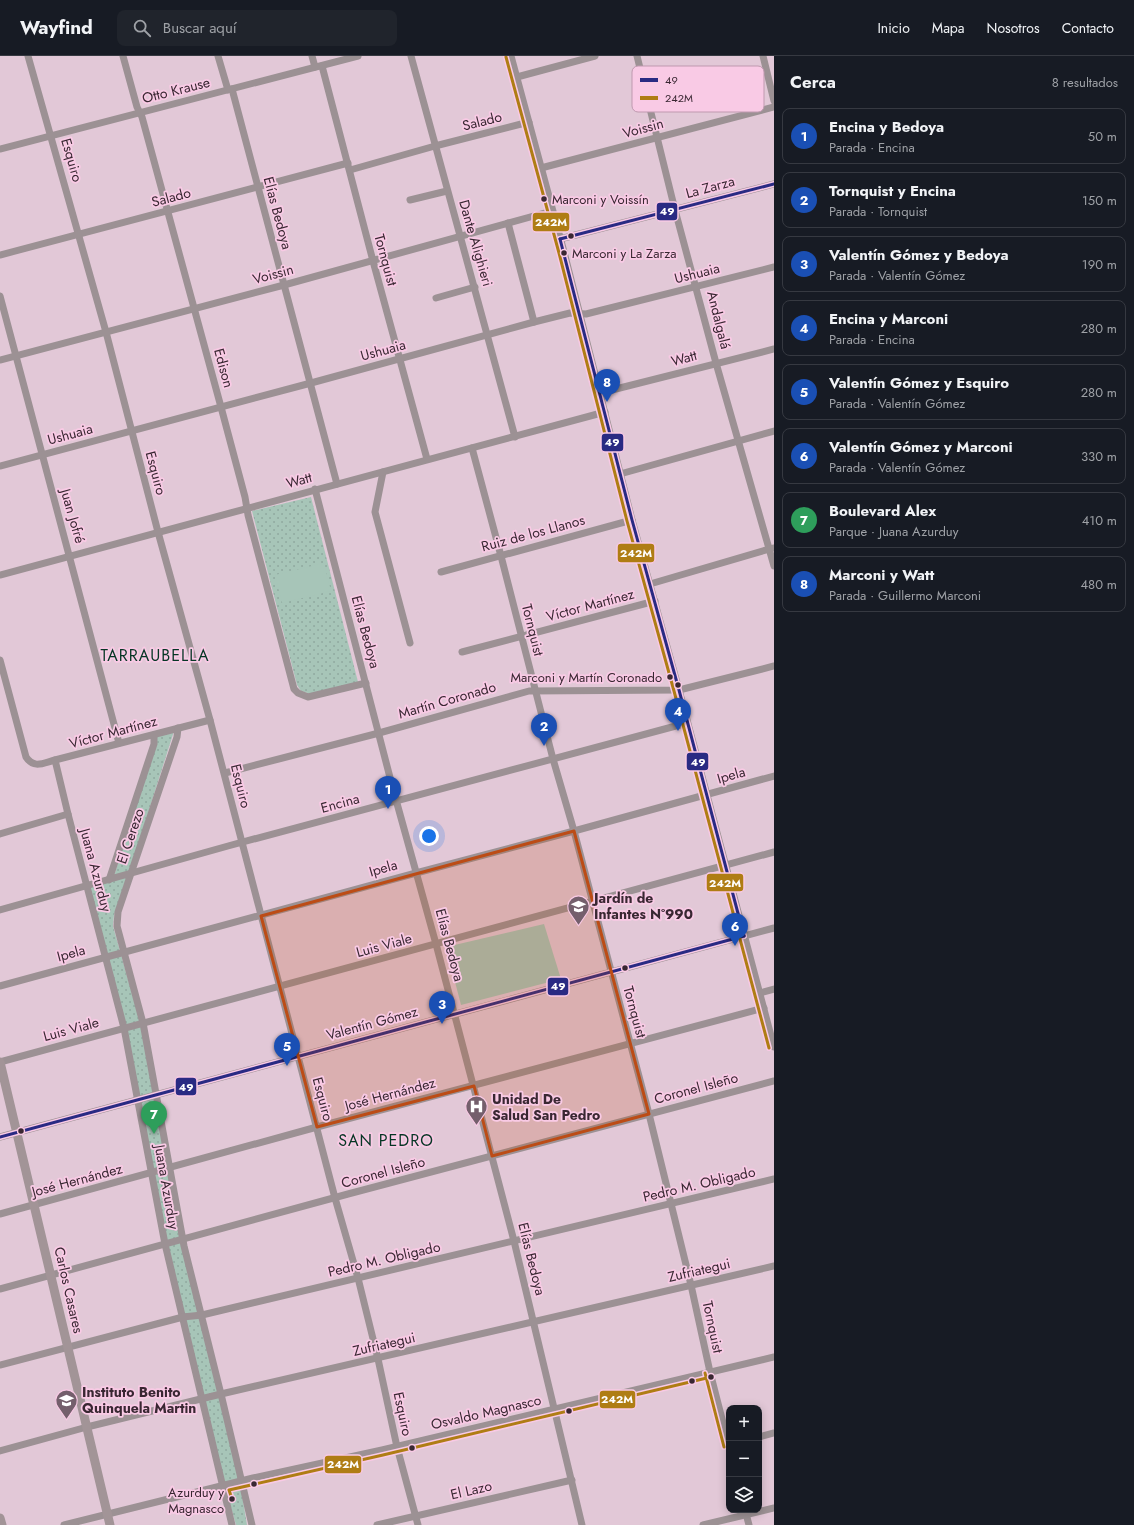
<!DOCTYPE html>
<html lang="es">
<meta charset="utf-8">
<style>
:root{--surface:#171b24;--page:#20242c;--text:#f1f3f6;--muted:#9ea1a6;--line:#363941;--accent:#b9b0b8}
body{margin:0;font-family:Jost,sans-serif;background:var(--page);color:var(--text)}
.controls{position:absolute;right:12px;bottom:12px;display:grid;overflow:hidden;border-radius:8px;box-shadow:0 2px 10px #0003}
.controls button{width:36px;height:36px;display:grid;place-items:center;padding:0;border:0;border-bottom:1px solid var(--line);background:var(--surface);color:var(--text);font:20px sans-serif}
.you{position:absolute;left:429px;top:780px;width:14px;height:14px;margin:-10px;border:3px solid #fff;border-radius:50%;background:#1a73e8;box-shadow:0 0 0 6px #1a73e833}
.badge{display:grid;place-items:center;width:26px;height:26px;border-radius:50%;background:var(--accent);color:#fff;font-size:13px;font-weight:700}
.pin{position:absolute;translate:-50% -33px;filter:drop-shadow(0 1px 2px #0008)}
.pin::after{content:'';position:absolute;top:21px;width:14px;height:12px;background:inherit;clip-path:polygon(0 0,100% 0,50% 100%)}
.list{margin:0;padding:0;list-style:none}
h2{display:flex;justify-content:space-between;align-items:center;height:52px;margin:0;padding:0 16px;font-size:17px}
h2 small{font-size:13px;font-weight:400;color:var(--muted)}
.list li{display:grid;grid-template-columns:26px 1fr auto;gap:12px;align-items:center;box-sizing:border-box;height:56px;margin:0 8px 8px;padding:0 8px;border:1px solid var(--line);border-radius:8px}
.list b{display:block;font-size:15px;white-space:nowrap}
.list p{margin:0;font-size:13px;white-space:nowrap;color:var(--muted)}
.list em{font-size:13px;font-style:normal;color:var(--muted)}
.icon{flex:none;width:22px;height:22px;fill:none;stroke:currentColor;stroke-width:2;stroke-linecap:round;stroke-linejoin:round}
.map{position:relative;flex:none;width:774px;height:1469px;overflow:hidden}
header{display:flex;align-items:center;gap:24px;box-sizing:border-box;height:56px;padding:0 20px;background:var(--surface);border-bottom:1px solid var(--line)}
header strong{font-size:19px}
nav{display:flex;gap:22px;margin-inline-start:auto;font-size:14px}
.search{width:280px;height:36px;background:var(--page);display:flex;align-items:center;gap:10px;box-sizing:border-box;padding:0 14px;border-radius:8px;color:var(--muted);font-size:15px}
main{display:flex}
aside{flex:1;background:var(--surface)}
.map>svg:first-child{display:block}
.park{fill:url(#park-dots)}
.pitch{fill:#a7c5b8}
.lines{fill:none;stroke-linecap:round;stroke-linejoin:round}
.minor{stroke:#9c9194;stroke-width:7}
.major{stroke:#a29497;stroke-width:9}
.bus-1-casing{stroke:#f9cae5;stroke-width:6}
.bus-2-casing{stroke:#f9cae5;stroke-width:6}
.bus-1{stroke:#292a83;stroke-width:3}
.bus-2{stroke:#af7d14;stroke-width:3}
.marked{fill:#bc4c16;fill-opacity:0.2;stroke:#bc4c16;stroke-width:3;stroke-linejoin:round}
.bus-dot{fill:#392732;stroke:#f9cae5;stroke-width:1.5}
.labels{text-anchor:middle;stroke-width:3.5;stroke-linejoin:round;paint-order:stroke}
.bus-label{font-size:13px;fill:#392732;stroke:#f9cae5;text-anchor:start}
.street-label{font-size:14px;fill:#392732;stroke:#f9cae5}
.poi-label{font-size:14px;font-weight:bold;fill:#392732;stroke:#f9cae5;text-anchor:start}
.quarter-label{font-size:16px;letter-spacing:1px;fill:#053624;stroke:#f9cae5}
.key{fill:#f9cae5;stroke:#bf99af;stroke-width:1}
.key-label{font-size:11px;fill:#392732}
.line-badge{stroke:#f9cae5;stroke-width:1.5}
.badge-label{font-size:11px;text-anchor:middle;font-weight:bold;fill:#fff}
</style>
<header>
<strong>Wayfind</strong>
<div class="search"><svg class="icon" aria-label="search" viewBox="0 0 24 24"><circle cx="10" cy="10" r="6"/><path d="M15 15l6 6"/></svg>Buscar aquí</div>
<nav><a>Inicio</a><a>Mapa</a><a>Nosotros</a><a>Contacto</a></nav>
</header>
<main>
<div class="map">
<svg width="774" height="1469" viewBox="0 0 774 1469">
<defs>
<pattern id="park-dots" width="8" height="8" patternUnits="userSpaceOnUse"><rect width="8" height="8" fill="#a7c5b8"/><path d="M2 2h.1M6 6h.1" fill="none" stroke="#90a99f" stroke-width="1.8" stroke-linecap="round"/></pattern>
</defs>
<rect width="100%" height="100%" fill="#e2c8d7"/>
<g class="park">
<path d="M311,441l47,185 -47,12 -10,-3 -4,-6 -45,-174z"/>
<path d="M175,672l-46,145 -15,42 -1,11 27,96 14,75 86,385 7,43h-11l-12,-42 -57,-240 -13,-72 -65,-284 20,-7 6,-7 39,-129v-9z"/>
</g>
<g class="pitch">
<path d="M324,507l7,28 -49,12 -7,-28z"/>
<path d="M544,868l17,55 -100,26 -15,-58z"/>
</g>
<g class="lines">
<g class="minor">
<path d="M28,0l78,276 52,200 52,188 125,478 23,80 20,81 19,88 21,78"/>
<path d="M123,0l14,51 5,10 79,290 24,90 3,18 46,174 4,4 10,4 58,-14"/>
<path d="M218,0l10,34"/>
<path d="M312,0l3,11"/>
<path d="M411,0l104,381"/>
<path d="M511,0l53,196 68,268 47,170 95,357"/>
<path d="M637,0l38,154 41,153 58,203"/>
<path d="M763,0l11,45"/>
<path d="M322,10l51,195 54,198"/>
<path d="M517,21l78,-21"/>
<path d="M232,33l105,395"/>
<path d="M0,93l358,-93"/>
<path d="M541,112l233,-61"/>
<path d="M350,114l85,-24 94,-24"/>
<path d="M410,144l37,-9"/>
<path d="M508,167l26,99"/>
<path d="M560,183l214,-55"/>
<path d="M0,199l348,-92"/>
<path d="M0,240l119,447"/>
<path d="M436,242l39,-11"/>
<path d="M0,304l284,-75 268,-74"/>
<path d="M600,337l174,-44"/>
<path d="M472,392l29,108 52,203 21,72 75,283 42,171 19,87 19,74"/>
<path d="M0,410l311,-83 223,-61 36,-9 16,1 188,-47"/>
<path d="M383,416l-8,40 35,131"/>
<path d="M620,418l154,-43"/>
<path d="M315,433l78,300 43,155 78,297 68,284"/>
<path d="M441,516l191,-52"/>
<path d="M0,519l605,-163"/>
<path d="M650,528l123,-36"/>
<path d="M462,596l193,-51"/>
<path d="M0,604l26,97c8,12 17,6 29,3l155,-40"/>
<path d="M178,672l-1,9 -59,175 -1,14 26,97 41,223 37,148 31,131"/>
<path d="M55,704l13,54 56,214 41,216 67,281"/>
<path d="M225,717l154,-40 150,-42 150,-1 95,-24"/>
<path d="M0,778l68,-20"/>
<path d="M109,824l45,-136v-9"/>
<path d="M0,854l228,-64 459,-123"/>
<path d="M0,930l416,-113 158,-42 200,-55"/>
<path d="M760,937l14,-4"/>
<path d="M0,1006l774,-210"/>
<path d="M0,1081l774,-209"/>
<path d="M0,1158l317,-87 447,-119"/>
<path d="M0,1233l348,-95 426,-113"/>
<path d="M0,1309l183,-48 19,-2 572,-136"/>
<path d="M759,1381l15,-4"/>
<path d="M0,1395l87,-24 134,-33 553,-128"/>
<path d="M745,1454l4,15"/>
<path d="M64,1469l189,-47 129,-28 392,-93"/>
<path d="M377,1469l195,-45"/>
<path d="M703,1469l71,-17"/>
</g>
<g class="major">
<path d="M0,1006l110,463"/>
<path d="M0,1462l2,7"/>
</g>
<defs>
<g id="bus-1">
<path d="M560,183l72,281 47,170 65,246"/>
<path d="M560,183l214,-55"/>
<path d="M0,1081l744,-201"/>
</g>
<g id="bus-2">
<path d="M506,1l53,196 68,268 47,170 95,357"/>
<path d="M705,1317l19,74"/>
<path d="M232,1443l-3,-9 154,-35 328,-78"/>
</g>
</defs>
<use href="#bus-1" class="bus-1-casing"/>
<use href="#bus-2" class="bus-2-casing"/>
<use href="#bus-1" class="bus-1"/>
<use href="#bus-2" class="bus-2"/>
</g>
<path class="marked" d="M574,775l75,283 -157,42 -18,-70 -157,41 -56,-211z"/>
<defs>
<symbol id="school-pin" viewBox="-11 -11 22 30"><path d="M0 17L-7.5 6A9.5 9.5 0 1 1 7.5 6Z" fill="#745f6c" stroke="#f9cae5"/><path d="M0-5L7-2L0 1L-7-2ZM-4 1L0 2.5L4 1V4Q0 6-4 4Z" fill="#fff"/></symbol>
<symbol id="hospital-pin" viewBox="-11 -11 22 30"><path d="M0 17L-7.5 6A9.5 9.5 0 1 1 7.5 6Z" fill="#745f6c" stroke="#f9cae5"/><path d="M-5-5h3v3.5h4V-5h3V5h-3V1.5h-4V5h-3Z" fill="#fff"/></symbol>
</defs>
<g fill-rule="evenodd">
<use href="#school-pin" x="566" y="838" width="25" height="34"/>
<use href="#hospital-pin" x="464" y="1038" width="25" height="34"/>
<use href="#school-pin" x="54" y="1332" width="25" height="34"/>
</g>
<g class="bus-dot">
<circle cx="544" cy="143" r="3.5"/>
<circle cx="571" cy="180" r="3.5"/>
<circle cx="564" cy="197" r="3.5"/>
<circle cx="670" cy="621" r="3.5"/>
<circle cx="678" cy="629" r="3.5"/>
<circle cx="625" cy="912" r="3.5"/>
<circle cx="21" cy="1075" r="3.5"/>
<circle cx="711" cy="1321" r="3.5"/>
<circle cx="692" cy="1325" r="3.5"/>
<circle cx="569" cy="1355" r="3.5"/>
<circle cx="412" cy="1392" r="3.5"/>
<circle cx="254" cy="1428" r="3.5"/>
<circle cx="232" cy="1443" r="3.5"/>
</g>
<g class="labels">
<g class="bus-label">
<text x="552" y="148">Marconi y Voissín</text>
<text x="572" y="202">Marconi y La Zarza</text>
<text x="662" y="626" text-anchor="end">Marconi y Martín Coronado</text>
<text x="224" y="1441" text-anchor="end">Azurduy y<tspan x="224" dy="16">Magnasco</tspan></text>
</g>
<g class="street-label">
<text transform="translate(176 34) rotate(-14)" y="5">Otto Krause</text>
<text transform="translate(482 65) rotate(-14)" y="5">Salado</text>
<text transform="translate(643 72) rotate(-15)" y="5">Voissin</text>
<text transform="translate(72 104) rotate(74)" y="5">Esquiro</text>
<text transform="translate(710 131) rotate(-15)" y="5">La Zarza</text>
<text transform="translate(171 141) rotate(-15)" y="5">Salado</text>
<text transform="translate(278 157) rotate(75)" y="5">Elías Bedoya</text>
<text transform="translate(476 187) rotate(74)" y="5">Dante Alighieri</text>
<text transform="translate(386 204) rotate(75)" y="5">Tornquist</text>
<text transform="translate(697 217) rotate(-14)" y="5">Ushuaia</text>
<text transform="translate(273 218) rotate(-15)" y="5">Voissin</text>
<text transform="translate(719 264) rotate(76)" y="5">Andalgalá</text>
<text transform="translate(383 294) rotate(-15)" y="5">Ushuaia</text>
<text transform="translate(684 302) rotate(-15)" y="5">Watt</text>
<text transform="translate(224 312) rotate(75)" y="5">Edison</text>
<text transform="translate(70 378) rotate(-15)" y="5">Ushuaia</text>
<text transform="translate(156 417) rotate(75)" y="5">Esquiro</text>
<text transform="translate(299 424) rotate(-15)" y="5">Watt</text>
<text transform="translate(73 460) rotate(74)" y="5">Juan Jofré</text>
<text transform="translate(533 477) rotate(-15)" y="5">Ruiz de los Llanos</text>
<text transform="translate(590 549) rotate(-15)" y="5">Víctor Martínez</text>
<text transform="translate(533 574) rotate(76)" y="5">Tornquist</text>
<text transform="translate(366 576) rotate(75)" y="5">Elías Bedoya</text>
<text transform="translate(447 644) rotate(-16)" y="5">Martín Coronado</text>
<text transform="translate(113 676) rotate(-15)" y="5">Víctor Martínez</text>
<text transform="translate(731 719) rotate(-16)" y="5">Ipela</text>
<text transform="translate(241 730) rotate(76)" y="5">Esquiro</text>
<text transform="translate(340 747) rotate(-15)" y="5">Encina</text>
<text transform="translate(130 780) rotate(-71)" y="5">El Cerezo</text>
<text transform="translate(383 812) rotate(-16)" y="5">Ipela</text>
<text transform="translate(96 814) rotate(75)" y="5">Juana Azurduy</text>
<text transform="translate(384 889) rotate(-15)" y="5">Luis Viale</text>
<text transform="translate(450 889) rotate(75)" y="5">Elías Bedoya</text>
<text transform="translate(71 897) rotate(-15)" y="5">Ipela</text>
<text transform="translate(635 956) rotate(75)" y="5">Tornquist</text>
<text transform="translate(372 967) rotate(-15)" y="5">Valentín Gómez</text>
<text transform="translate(71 973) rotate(-15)" y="5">Luis Viale</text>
<text transform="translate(696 1032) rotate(-15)" y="5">Coronel Isleño</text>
<text transform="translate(390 1038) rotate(-15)" y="5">José Hernández</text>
<text transform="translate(323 1043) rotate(75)" y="5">Esquiro</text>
<text transform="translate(383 1116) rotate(-15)" y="5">Coronel Isleño</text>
<text transform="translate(77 1124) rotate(-15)" y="5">José Hernández</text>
<text transform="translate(699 1128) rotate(-13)" y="5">Pedro M. Obligado</text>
<text transform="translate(167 1131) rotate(80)" y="5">Juana Azurduy</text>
<text transform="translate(384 1203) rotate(-13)" y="5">Pedro M. Obligado</text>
<text transform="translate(532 1203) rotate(76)" y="5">Elías Bedoya</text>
<text transform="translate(699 1214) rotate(-13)" y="5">Zufriategui</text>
<text transform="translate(69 1234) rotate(77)" y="5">Carlos Casares</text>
<text transform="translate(713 1271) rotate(78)" y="5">Tornquist</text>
<text transform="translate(384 1288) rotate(-13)" y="5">Zufriategui</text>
<text transform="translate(486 1356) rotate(-13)" y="5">Osvaldo Magnasco</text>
<text transform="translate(403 1358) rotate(78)" y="5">Esquiro</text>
<text transform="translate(471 1434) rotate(-13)" y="5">El Lazo</text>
</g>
<g class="poi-label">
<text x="594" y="847">Jardín de<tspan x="594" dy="16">Infantes Nº990</tspan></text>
<text x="492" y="1048">Unidad De<tspan x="492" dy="16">Salud San Pedro</tspan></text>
<text x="82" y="1341">Instituto Benito<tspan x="82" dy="16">Quinquela Martin</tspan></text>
</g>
<g class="quarter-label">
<text x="155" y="605">TARRAUBELLA</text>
<text x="386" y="1090">SAN PEDRO</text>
</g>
</g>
<rect x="632" y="10" width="132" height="46" rx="6" class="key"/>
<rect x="640" y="22" width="18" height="4" fill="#292a83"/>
<rect x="640" y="40" width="18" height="4" fill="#af7d14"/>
<g class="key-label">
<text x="665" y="28">49</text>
<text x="665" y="46">242M</text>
</g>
<g class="line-badge">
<rect x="656" y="146" width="22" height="19" rx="4" fill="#292a83"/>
<rect x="532" y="156" width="38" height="20" rx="4" fill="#af7d14"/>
<rect x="601" y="377" width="23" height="19" rx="4" fill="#292a83"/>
<rect x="617" y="487" width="38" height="20" rx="4" fill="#af7d14"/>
<rect x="686" y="696" width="23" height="19" rx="4" fill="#292a83"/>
<rect x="706" y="817" width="38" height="19" rx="4" fill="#af7d14"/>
<rect x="547" y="921" width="22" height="19" rx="4" fill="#292a83"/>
<rect x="175" y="1021" width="22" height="19" rx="4" fill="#292a83"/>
<rect x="599" y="1334" width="37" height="19" rx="4" fill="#af7d14"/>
<rect x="324" y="1399" width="38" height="19" rx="4" fill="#af7d14"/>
</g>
<g class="badge-label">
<text x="667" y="159">49</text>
<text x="551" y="170">242M</text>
<text x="612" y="390">49</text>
<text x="636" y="501">242M</text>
<text x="698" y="710">49</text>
<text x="725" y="831">242M</text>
<text x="558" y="934">49</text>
<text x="186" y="1035">49</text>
<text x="617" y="1347">242M</text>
<text x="343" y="1412">242M</text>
</g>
</svg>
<div class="controls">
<button>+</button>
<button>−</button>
<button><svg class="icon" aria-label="layers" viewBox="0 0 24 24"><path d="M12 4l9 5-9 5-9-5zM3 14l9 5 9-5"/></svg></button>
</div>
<div class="you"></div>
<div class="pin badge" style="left:388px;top:753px;background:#1a4fb4">1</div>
<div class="pin badge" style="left:544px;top:690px;background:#1a4fb4">2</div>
<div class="pin badge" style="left:442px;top:968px;background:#1a4fb4">3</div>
<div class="pin badge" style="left:678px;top:675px;background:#1a4fb4">4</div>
<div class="pin badge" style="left:287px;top:1010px;background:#1a4fb4">5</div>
<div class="pin badge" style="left:735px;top:890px;background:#1a4fb4">6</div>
<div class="pin badge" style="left:154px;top:1078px;background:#2e9e5b">7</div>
<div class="pin badge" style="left:607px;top:346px;background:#1a4fb4">8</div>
</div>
<aside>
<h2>Cerca<small>8 resultados</small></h2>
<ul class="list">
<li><span class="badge" style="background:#1a4fb4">1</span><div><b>Encina y Bedoya</b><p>Parada · Encina</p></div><em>50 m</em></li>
<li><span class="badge" style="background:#1a4fb4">2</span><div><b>Tornquist y Encina</b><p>Parada · Tornquist</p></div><em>150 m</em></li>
<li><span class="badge" style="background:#1a4fb4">3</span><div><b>Valentín Gómez y Bedoya</b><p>Parada · Valentín Gómez</p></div><em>190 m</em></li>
<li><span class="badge" style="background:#1a4fb4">4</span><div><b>Encina y Marconi</b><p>Parada · Encina</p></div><em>280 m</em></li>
<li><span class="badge" style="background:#1a4fb4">5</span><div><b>Valentín Gómez y Esquiro</b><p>Parada · Valentín Gómez</p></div><em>280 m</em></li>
<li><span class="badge" style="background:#1a4fb4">6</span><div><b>Valentín Gómez y Marconi</b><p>Parada · Valentín Gómez</p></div><em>330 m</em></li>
<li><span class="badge" style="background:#2e9e5b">7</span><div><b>Boulevard Alex</b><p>Parque · Juana Azurduy</p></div><em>410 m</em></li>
<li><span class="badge" style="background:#1a4fb4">8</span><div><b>Marconi y Watt</b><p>Parada · Guillermo Marconi</p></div><em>480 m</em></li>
</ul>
</aside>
</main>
